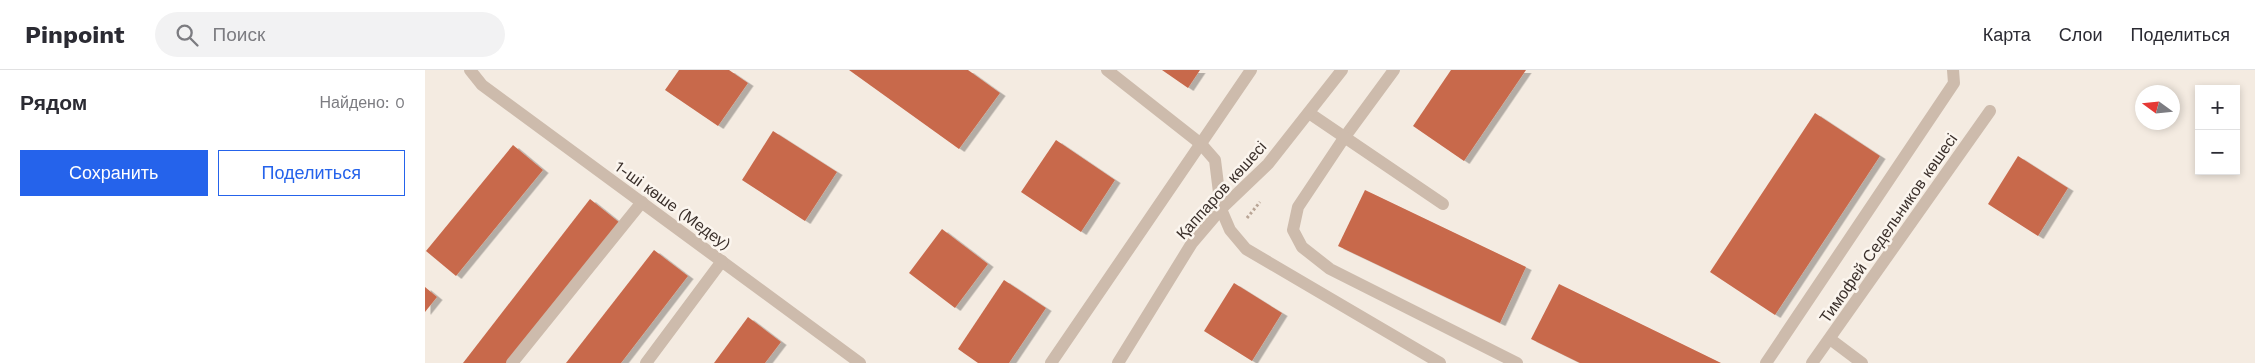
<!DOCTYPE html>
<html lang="ru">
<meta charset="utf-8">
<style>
:root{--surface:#fff;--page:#f2f2f3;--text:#2b2b33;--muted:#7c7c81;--line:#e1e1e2;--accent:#2563eb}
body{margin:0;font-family:"Work Sans",sans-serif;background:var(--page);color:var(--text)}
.controls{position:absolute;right:15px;top:15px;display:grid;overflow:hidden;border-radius:0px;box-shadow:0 2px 8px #0003}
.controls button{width:45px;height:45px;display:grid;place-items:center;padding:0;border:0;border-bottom:1px solid var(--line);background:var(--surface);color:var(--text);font:25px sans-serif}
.compass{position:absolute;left:1710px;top:15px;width:45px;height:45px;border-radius:50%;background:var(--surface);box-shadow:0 2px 8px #0003;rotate:285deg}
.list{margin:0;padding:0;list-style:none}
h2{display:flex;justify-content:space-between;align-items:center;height:65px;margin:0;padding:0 20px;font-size:21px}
h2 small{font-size:16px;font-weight:400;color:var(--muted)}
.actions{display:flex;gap:10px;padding:15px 20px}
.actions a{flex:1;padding:11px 0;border:1px solid var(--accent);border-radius:0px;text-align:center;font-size:18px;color:var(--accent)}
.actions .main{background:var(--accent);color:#fff}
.icon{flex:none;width:28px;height:28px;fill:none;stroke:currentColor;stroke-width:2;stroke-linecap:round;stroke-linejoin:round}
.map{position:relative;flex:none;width:1830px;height:293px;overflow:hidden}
header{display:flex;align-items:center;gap:30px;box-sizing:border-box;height:70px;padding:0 25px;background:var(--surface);border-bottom:1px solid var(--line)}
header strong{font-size:24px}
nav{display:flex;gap:28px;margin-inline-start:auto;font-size:18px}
.search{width:350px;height:45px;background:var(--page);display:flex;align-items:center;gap:12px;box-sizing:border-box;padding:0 18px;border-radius:28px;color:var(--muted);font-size:19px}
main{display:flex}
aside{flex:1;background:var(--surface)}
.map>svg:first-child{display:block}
.building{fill:#c8694b;filter:url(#shadow)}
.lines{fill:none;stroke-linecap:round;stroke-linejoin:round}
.path{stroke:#b9a596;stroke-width:3;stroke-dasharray:2.5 2.5;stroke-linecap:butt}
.minor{stroke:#cdbbac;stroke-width:12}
.labels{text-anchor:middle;stroke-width:5;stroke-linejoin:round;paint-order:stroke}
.street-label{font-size:16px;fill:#3b302b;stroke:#fbf5ee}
</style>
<header>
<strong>Pinpoint</strong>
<div class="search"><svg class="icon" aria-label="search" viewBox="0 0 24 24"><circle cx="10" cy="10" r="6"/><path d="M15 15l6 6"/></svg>Поиск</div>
<nav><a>Карта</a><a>Слои</a><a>Поделиться</a></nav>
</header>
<main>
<aside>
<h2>Рядом<small>Найдено: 0</small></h2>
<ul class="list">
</ul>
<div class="actions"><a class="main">Сохранить</a><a>Поделиться</a></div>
</aside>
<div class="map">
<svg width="1830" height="293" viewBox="0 0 1830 293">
<defs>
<filter id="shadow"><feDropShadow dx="5.5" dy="3" stdDeviation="0" flood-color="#0004"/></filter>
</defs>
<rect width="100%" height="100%" fill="#f4ebe1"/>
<g class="building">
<path d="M254,0h50l19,13 -30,43 -53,-36z"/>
<path d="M424,0h119l32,23 -41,56z"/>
<path d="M737,0h38l-12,18z"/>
<path d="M1026,0h75l-62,91 -51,-35z"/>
<path d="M1390,43l65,43 -105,159 -65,-43z"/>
<path d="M348,61l64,41 -32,49 -63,-41z"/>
<path d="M631,70l59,40 -34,52 -60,-40z"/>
<path d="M88,75l30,25 -87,106 -30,-25z"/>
<path d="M1593,86l50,32 -30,48 -50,-32z"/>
<path d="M940,120l161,77 -26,56 -162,-77z"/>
<path d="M165,129l30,24 -110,140h-47z"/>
<path d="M517,159l46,35 -33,44 -46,-35z"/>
<path d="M229,180l34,26 -67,87h-55z"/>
<path d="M579,210l42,28 -37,55h-31l-20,-14z"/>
<path d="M809,213l48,30 -30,48 -48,-30z"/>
<path d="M1134,214l162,79h-141l-49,-24z"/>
<path d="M0,217l12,10 -12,15z"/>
<path d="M323,247l33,25 -16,21h-51z"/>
</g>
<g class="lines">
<path class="path" d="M822,148l13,-16"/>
<g class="minor">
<path d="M45,0l12,15 378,278"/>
<path d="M682,0l94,74 14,16 6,49 9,21 16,19 194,114"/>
<path d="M969,0l-50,68 -46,69 -5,23 9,17 28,22 187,94"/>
<path d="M884,43l134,91"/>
<path d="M1405,269l32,24"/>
<path d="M87,293l130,-161"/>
<path d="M221,293l76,-102"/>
<path d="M626,293l200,-293"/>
<path d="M693,293l74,-120 29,-34 47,-45 74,-94"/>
<path d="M1341,293l188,-280 -1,-13"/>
<path d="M1387,293l178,-252"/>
</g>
</g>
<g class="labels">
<g class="street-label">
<text transform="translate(796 120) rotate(-48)" y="6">Қаппаров көшесі</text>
<text transform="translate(248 135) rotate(36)" y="6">1-ші көше (Медеу)</text>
<text transform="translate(1463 158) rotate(-55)" y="6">Тимофей Седельников көшесі</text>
</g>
</g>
</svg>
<div class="controls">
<button>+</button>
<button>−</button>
</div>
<svg class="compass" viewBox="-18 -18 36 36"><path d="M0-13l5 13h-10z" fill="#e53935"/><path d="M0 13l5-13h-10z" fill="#7c7c81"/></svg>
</div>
</main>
